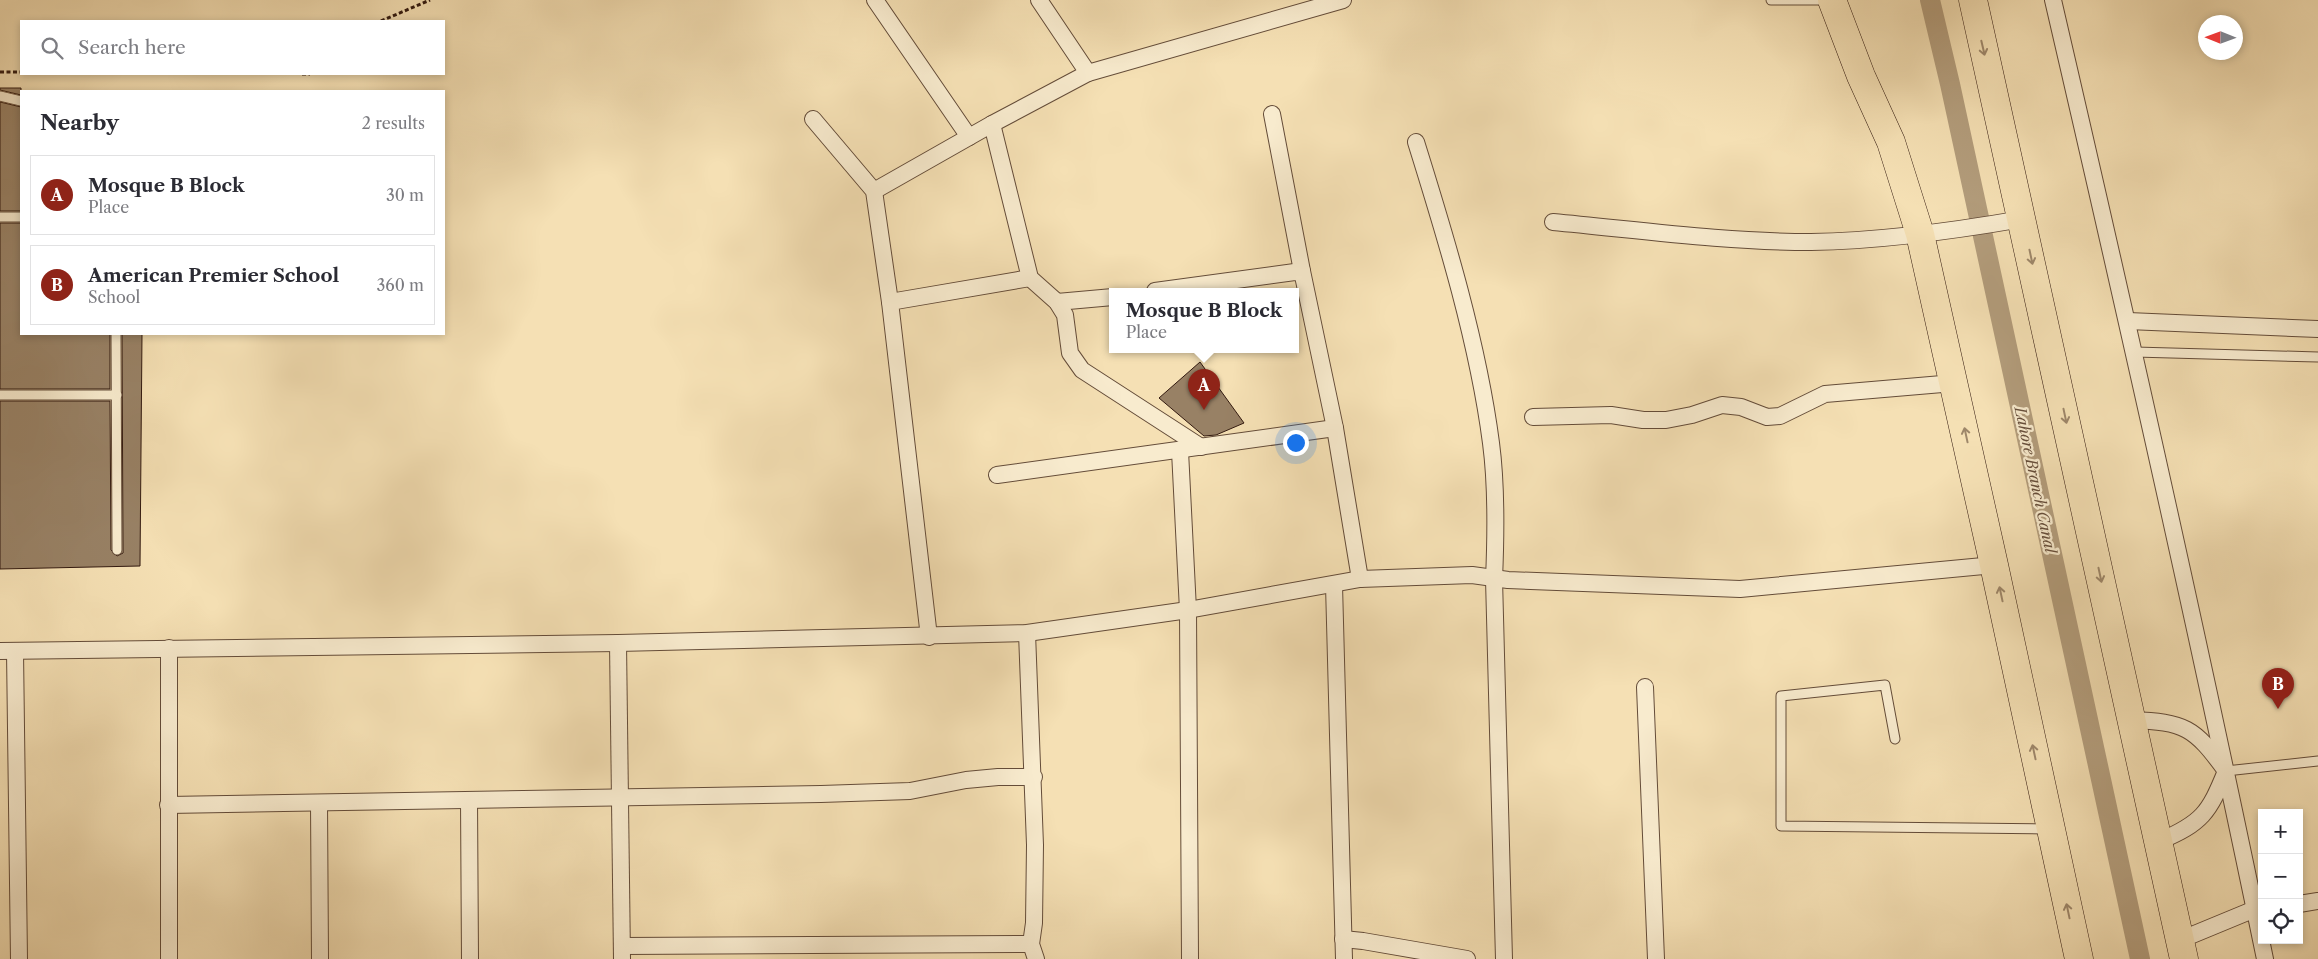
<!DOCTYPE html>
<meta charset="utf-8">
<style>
:root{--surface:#fff;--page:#f2f2f3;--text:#2b2b33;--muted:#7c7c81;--line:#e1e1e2;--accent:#8f2418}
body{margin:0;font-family:"Libre Caslon Text",serif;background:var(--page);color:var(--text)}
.controls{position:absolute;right:15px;bottom:15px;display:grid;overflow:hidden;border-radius:0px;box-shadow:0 2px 8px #0003}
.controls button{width:45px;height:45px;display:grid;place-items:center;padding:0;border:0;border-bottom:1px solid var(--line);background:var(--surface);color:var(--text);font:25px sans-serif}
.compass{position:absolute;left:2198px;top:15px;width:45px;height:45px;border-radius:50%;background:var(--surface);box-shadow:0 2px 8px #0003;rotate:271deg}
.you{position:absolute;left:1295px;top:442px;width:18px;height:18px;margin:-12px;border:4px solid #fff;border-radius:50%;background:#1a73e8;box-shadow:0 0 0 8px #1a73e833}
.badge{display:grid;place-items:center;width:32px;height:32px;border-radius:50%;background:var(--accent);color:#fff;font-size:16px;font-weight:700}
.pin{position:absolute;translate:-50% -41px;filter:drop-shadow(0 1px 2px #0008)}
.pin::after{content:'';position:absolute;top:26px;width:18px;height:15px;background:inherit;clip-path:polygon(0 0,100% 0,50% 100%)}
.popup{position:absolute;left:1109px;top:288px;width:190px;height:65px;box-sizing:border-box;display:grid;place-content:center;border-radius:0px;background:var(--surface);filter:drop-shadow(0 1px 4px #0005);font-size:16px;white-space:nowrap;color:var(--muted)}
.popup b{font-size:19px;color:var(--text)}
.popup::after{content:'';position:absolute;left:50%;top:100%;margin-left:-10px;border:10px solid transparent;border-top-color:var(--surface)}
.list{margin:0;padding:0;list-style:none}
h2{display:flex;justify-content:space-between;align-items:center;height:65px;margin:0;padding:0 20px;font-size:21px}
h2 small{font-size:16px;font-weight:400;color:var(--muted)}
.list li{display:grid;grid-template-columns:32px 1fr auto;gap:15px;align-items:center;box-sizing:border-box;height:80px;margin:0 10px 10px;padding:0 10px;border:1px solid var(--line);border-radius:0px}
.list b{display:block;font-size:19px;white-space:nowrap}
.list p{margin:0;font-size:16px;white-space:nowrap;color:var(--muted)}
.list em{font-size:16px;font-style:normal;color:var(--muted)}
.icon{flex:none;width:28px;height:28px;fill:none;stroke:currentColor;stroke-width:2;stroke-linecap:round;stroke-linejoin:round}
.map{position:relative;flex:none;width:2318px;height:959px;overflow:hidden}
.search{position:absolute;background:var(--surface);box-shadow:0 2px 8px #0003;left:20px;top:20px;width:425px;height:55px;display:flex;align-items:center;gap:12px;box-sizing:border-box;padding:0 18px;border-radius:0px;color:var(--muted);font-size:19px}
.panel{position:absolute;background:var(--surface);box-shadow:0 2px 8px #0003;left:20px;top:90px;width:425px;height:245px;border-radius:0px}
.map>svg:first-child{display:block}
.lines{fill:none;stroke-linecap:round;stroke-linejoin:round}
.canal{stroke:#b39d7c;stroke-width:20}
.building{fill:#988165;stroke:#331a10}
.lane-casing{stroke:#644c39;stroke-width:11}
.street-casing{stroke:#644c39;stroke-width:18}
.highway-casing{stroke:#331a10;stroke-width:29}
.path{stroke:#331a10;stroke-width:3;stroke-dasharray:4 2.5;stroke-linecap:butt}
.lane{stroke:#f8ebce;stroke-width:9}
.street{stroke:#f8ebce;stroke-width:16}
.highway{stroke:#f5e0b4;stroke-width:28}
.oneway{stroke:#9e876a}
.labels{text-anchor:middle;stroke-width:4.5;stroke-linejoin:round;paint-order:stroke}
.water-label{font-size:15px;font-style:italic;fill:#664e3b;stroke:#f8ebce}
</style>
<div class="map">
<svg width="2318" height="959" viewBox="0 0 2318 959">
<rect width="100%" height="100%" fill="#f5e0b4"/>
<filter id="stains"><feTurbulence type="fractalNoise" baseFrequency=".004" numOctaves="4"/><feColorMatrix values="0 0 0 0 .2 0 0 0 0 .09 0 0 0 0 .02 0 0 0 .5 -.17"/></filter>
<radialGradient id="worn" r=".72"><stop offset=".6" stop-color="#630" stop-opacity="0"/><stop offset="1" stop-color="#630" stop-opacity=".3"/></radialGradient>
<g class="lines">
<path class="canal" d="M1930,0l20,84 190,875"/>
</g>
<g class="building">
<path d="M0,88h21v7l-21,-5z"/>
<path d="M0,102l21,5v104h-21z"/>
<path d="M0,223h21v111h89v55h-110z"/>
<path d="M122,334h20l-2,232 -140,3v-168h110l1,149 6,6 6,-3z"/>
<path d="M1200,362l44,61 -28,12 -12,1 -45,-38z"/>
</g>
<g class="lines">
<defs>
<g id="lane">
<path d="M1771,0h55"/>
<path d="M0,96l21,5"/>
<path d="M0,217h21"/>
<path d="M116,334l1,216"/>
<path d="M2135,352l183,5"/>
<path d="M0,395h117"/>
<path d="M1895,739l-10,-54 -104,11v130l267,3"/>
<path d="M2226,771l92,-10"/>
</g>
<g id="street">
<path d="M875,0l94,137"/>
<path d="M1039,0l49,73"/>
<path d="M2053,0c74,319 146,638 212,959"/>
<path d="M1272,114l30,157"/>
<path d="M813,119l61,72 16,111"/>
<path d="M992,124l38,154 27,24 8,13 5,38 12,17 119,77"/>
<path d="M1416,142c30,96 62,201 75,301 6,45 5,91 3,136l10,380"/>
<path d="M874,191l118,-67 96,-51 255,-73"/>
<path d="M1553,222c86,8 172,20 258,20 70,-1 142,-11 211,-23"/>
<path d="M1155,291l147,-20 33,157 25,151"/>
<path d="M1057,302l56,-5"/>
<path d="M2128,321l190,8"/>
<path d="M1533,417l78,-2 32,5h23l26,-5 30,-10 19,2 26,10 13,-1 45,-22 129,-11"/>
<path d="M1180,451l8,159 2,349"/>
<path d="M997,475l338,-47"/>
<path d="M1334,585l10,374"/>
<path d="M1027,633l8,212 -1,78 -3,21 5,15"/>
<path d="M929,637l-39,-335 140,-24"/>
<path d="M618,643l4,316"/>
<path d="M169,648v311"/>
<path d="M0,651l618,-8 409,-10 161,-23 172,-31 112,-4 36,5 232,9 254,-24"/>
<path d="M15,651l4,308"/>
<path d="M1645,687l11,272"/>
<path d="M2131,720c54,2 63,7 95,51 -17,42 -24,52 -66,70"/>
<path d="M469,800l1,159"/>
<path d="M319,803l1,156"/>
<path d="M168,805l653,-11 89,-3 56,-11 32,-3h36"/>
<path d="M2299,904l19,-3"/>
<path d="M1343,939l20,2 104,18"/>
<path d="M2180,940l75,-31 7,-1"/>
<path d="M622,946l409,-2"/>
</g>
<g id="highway">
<path d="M1832,0l29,76 30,66 29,92 74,331 85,394"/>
<path d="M1973,0c72,319 141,639 211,959"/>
</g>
</defs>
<use href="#lane" class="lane-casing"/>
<use href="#street" class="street-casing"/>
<use href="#highway" class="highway-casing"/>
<g class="path">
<path d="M381,21l49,-21"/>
<path d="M0,72h21"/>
<path d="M302,74h8"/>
</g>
<use href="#lane" class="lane"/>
<use href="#street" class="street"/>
<use href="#highway" class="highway"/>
</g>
<defs><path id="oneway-shaft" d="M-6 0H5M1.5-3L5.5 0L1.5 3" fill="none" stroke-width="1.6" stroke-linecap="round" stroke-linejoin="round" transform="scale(1.25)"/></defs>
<g class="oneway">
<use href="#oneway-shaft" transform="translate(1983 48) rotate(77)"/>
<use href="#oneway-shaft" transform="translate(2031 257) rotate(78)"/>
<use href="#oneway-shaft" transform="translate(2065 416) rotate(78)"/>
<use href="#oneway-shaft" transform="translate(1966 435) rotate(-102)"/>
<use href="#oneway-shaft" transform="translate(2100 575) rotate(78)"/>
<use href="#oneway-shaft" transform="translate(2001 594) rotate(-102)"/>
<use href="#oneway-shaft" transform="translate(2034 752) rotate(-102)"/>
<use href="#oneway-shaft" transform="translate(2068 911) rotate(-102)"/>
</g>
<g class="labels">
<g class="water-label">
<text transform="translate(2035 480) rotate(78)" y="5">Lahore Branch Canal</text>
</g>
</g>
<rect width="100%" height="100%" filter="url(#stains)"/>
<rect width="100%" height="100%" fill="url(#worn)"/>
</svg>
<div class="controls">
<button>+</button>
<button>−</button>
<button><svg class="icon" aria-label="locate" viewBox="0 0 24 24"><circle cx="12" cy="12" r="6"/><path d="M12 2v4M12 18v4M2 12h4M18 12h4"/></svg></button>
</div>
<svg class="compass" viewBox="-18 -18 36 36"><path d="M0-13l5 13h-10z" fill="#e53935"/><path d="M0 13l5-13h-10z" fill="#7c7c81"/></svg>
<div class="you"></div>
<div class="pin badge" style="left:1204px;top:410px">A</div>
<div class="popup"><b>Mosque B Block</b>Place</div>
<div class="pin badge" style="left:2278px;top:709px">B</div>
<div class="search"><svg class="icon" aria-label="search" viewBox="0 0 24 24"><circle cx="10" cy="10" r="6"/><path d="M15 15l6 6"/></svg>Search here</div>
<section class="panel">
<h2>Nearby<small>2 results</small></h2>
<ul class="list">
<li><span class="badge">A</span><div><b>Mosque B Block</b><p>Place</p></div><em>30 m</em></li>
<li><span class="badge">B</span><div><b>American Premier School</b><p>School</p></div><em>360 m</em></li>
</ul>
</section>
</div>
